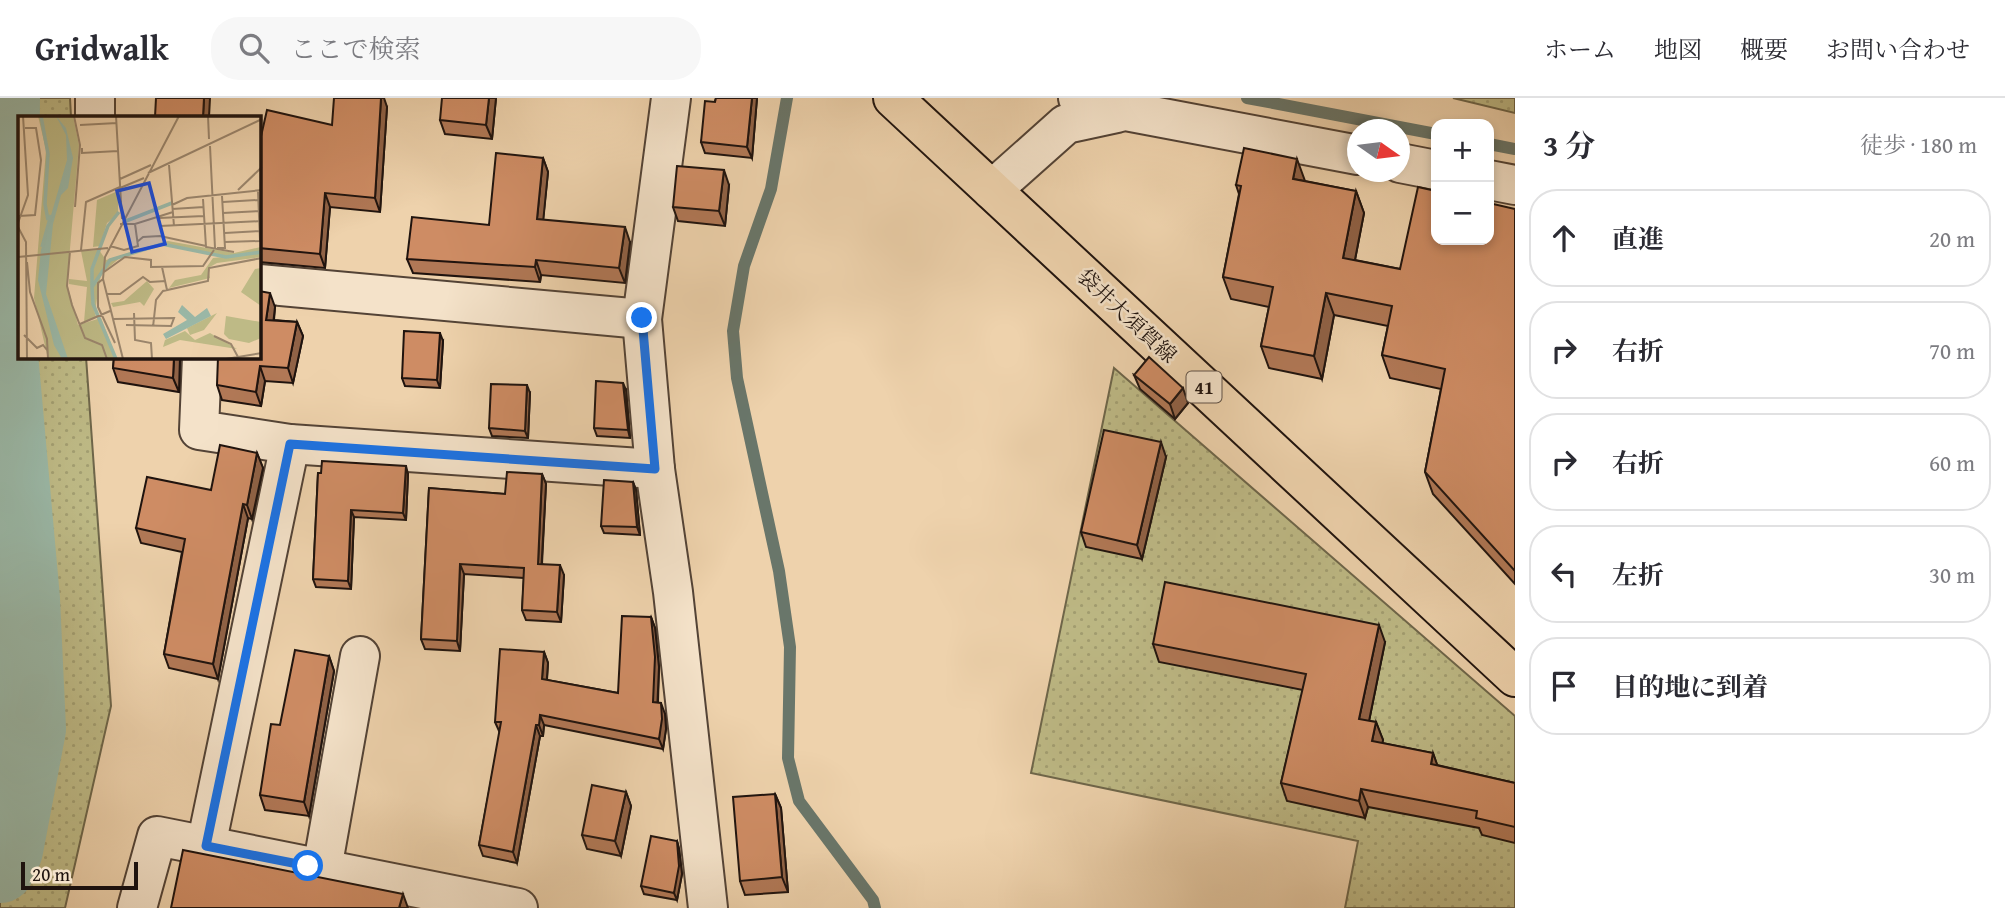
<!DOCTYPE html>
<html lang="ja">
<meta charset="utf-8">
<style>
:root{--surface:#fff;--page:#f7f7f7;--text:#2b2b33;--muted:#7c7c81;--line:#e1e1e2}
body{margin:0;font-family:"Gentium Book Plus","Noto Serif JP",serif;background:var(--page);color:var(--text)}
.controls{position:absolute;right:21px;top:21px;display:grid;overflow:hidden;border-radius:14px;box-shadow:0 4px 10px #0003}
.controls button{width:63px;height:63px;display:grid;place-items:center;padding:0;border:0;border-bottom:2px solid var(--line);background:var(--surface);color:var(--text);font:35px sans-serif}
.compass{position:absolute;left:1347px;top:21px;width:63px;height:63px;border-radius:50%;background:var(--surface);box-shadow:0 4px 10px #0003;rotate:104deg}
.scale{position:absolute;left:21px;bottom:18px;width:117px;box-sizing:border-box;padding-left:7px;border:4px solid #1f130e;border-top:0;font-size:19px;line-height:24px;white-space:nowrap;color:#1f130e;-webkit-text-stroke:5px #f4e2c9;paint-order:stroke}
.stop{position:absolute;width:21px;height:21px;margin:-16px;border:5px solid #1a73e8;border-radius:50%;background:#fff}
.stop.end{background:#1a73e8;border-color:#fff;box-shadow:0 2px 7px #0008}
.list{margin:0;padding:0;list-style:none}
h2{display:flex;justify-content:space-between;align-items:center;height:91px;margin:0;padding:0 28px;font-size:30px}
h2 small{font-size:23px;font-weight:400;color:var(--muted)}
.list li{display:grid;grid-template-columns:46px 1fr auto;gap:21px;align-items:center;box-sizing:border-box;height:98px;margin:0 14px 14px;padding:0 14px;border:2px solid var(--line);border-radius:28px}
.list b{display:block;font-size:26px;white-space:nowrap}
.list em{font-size:23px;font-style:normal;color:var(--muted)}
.icon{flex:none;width:38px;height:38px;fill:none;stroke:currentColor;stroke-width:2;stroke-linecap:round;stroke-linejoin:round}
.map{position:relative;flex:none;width:1515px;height:810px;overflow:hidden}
header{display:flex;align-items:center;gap:42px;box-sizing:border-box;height:98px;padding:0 35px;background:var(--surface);border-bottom:2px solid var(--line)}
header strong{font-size:33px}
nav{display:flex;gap:38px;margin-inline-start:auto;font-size:24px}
.search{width:490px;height:63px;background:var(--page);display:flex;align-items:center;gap:18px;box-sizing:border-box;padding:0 24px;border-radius:28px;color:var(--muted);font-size:26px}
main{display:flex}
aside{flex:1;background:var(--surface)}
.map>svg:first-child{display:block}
.grass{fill:url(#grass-dots);stroke:#6e664a;stroke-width:2}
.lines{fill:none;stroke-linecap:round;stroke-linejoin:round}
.stream{stroke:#69766a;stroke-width:12}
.river{stroke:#9ab8a7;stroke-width:70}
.minor-casing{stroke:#534336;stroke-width:42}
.tertiary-casing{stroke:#534336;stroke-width:42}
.primary-casing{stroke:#1f130e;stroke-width:42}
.minor{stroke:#f4e2c9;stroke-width:38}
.tertiary{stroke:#f4e2c9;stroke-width:38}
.primary{stroke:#eed2ac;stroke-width:38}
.wall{fill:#b17856;stroke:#1f130e;stroke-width:2}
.shaded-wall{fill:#906246;stroke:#1f130e;stroke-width:2}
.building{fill:#ce8c64;stroke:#1f130e;stroke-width:2}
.route{stroke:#1a73e8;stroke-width:9}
.labels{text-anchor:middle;stroke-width:5;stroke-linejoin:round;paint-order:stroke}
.shield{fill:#f4e2c9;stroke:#5f5146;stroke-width:2}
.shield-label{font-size:19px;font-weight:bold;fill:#1f130e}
.street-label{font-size:21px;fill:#1f130e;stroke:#f4e2c9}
.inset-river{fill:none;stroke:#9ab8a7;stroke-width:3.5}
.inset-road{fill:none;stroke:#9b866d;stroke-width:2}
.view{fill:#1d4ed8;fill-opacity:0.15;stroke:#1d4ed8;stroke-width:3.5}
.inset-edge{fill:none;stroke:#1f130e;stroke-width:3.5}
</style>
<header>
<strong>Gridwalk</strong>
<div class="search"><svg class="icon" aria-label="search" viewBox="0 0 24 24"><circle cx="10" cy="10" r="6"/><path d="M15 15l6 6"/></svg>ここで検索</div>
<nav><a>ホーム</a><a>地図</a><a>概要</a><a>お問い合わせ</a></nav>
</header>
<main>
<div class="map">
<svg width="1515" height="810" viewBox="0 0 1515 810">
<defs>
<pattern id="grass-dots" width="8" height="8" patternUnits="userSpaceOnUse" patternTransform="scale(1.75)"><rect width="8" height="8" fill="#beba86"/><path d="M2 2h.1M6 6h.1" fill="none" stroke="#a39f72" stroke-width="1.8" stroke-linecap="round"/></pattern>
</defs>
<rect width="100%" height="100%" fill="#eed2ac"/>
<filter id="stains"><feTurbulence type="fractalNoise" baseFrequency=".00286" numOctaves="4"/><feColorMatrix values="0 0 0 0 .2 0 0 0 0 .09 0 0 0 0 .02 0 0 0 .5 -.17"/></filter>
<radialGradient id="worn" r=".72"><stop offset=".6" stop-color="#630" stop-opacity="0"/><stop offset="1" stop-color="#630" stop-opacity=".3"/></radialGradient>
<g class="grass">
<path d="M0,0h70l1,19h-52v240h67l25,349 -46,202h-65z"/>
<path d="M1453,0h62v15z"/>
<path d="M1114,270l401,348v192h-170l13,-67 -327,-68z"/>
</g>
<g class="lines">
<g class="stream">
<path d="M787,0l-16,91 -27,77 -11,65 4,47 42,193 11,76 -2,111 11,43 74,99 2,8"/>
<path d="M1247,0l189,36"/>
<path d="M1489,46l26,5"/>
</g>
<path class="river" d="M0,770l8,-18 23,-121 -6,-130 -23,-255 3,-246"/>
<defs>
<g id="minor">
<path d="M95,0v19"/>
<path d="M671,0l-29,221 13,150 18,123 35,316"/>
<path d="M259,186l383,35"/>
<path d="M202,259l-3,73 91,14 365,25"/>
<path d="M206,748l84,-402"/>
<path d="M322,771l38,-213"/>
<path d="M137,810l20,-72 361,72"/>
</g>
<g id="tertiary">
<path d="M1078,0l48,13 232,44"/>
<path d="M1400,65l36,7"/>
<path d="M1489,82l26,5"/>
<path d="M992,92l74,-66 51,-11"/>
<path d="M443,810l2,-13"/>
</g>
<path id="primary" d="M893,0l622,579"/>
</defs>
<use href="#minor" class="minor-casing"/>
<use href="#tertiary" class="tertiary-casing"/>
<use href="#primary" class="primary-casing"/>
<use href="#minor" class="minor"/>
<use href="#tertiary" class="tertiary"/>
<use href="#primary" class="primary"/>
</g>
<g class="wall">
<path d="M496,0l-4,41 -47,-5 -5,-14z"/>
<path d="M716,0h41l-5,60 -47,-5 -4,-11z"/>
<path d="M387,9l-7,105 -50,-5 -5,61 -66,-6v-117l73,-20z"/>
<path d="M543,60l5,14 -5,48 87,22 -5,41 -84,-8 -1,7 -127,-9 -6,-14 82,-34z"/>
<path d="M1305,83l51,10 8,22 -9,47 45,9 115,-60v375l-82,-90 -8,-22 16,-83 -51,-11 -8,-23 6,-29 -54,-11 -12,64 -53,-11 -8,-22 8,-39 -38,-8 -8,-22 16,-83 -3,-9z"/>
<path d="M729,87l-4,41 -47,-5 -5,-14z"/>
<path d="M275,209l-1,13 23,2 6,14 -10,47 -28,-2 -4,25 -39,-6 -5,-15z"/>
<path d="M443,243l-3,47 -35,-2 -3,-8z"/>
<path d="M110,259h70l-1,35 -61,-10 -5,-14 1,-10z"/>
<path d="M1134,277l54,28 -13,16 -35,-30z"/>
<path d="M626,292l4,48 -33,-2 -3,-8z"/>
<path d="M530,295l-2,45 -36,-2 -3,-8z"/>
<path d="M257,355l6,15 -11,51 -4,-1 -30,161 -49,-11 -5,-14 18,-102 -41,-9 -5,-15 75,-38z"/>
<path d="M1166,359l-24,102 -56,-12 -5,-15z"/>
<path d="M318,375l90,1 -2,46 -52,-3 -3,72 -35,-2 -3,-8z"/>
<path d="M542,376l4,10 -4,80 22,11 -3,47 -35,-2 -4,-10 2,-32 -60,-4 -4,77 -35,-2 -4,-10 8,-151 76,6z"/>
<path d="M633,384l3,8 4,45 -36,-2 -3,-7z"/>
<path d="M651,519l4,11 4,39 -1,36 7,11 1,15 -3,20 -119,-24 -1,11h-3l-23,127 -34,-7 -4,-11 21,-112 -5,-11 49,-70 4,11 -1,17 71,13z"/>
<path d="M1385,544l-16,79 7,1 7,18 -1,3 51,10 4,12 78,18v60l-33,-8 -3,-7 -111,-21 -3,11 -78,-17 -6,-18 22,-93 -144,-28 -6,-18z"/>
<path d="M329,558l5,15 -25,145 -44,-6 -5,-15 20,-70z"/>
<path d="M626,694l5,14 -10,50 -34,-7 -5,-14z"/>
<path d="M775,696l6,14 7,84 -43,3 -5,-14z"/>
<path d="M677,743l2,8 3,25 -5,26 -33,-6 -3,-8z"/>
</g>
<g class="shaded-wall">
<path d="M204,0h6l-1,19h-6z"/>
<path d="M381,0h3l3,9 -7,105 -5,-14z"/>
<path d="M489,0h7l-4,41 -6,-14z"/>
<path d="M752,0h5l-5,60 -5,-11z"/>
<path d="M543,60l5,14 -6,61 -5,-14z"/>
<path d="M1297,61l8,22 -12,-2z"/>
<path d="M724,72l5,15 -4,41 -6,-15z"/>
<path d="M1356,93l8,22 -13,67 -8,-22z"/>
<path d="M325,95l5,14 -5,61 -5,-14z"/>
<path d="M625,129l5,15 -5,41 -6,-15z"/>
<path d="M536,162l5,15 -1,7 -5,-15z"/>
<path d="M270,195l5,14 -3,27 -6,-14z"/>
<path d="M1326,195l8,22 -12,64 -8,-23z"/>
<path d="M297,224l6,14 -10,47 -5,-15z"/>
<path d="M440,235l3,8 -3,47 -3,-8z"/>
<path d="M174,259h6l-1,35 -6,-14z"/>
<path d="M260,268l5,15 -4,25 -5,-14z"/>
<path d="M623,285l3,7 4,48 -2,-8z"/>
<path d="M527,287l3,8 -2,45 -3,-7z"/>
<path d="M1183,290l5,15 -13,16 -5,-15z"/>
<path d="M1161,344l5,15 -24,102 -5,-14z"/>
<path d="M257,355l6,15 -11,51 -5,-14z"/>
<path d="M406,368l2,8 -2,46 -3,-7z"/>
<path d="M542,376l4,10 -5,90 -3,-10z"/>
<path d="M633,384l3,8 4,45 -3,-8z"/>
<path d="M243,406l5,14 -30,161 -5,-15z"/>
<path d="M351,412l3,7 -3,72 -3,-8z"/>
<path d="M460,466l4,10 -4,77 -3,-10z"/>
<path d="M560,467l4,10 -3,47 -4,-10z"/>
<path d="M651,519l4,11 4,39 -2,46 -4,-11z"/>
<path d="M1379,527l6,17 -19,94 -7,-17z"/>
<path d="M544,554l4,11 -2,27 -4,-11z"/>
<path d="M329,558l5,15 -25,145 -5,-14z"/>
<path d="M661,605l4,11 1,15 -3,20 -4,-10z"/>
<path d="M540,617l4,10 -1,11 -4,-11z"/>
<path d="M1376,624l7,18 -4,19 -7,-18z"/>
<path d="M536,627l4,11 -23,127 -4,-11z"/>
<path d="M1433,655l6,17 -8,-6z"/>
<path d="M1361,691l7,18 -3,11 -6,-17z"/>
<path d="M626,694l5,14 -10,50 -6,-15z"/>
<path d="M775,696l6,14 7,84 -6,-15z"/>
<path d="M677,743l2,8 3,25 -5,26 -3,-7z"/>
<path d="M403,796l5,14h-9z"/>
</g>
<g class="building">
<path d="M156,0h48l-1,19h-48z"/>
<path d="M334,0h47l-6,100 -50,-5 -5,61 -61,-6v-103l8,-35 65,15z"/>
<path d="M442,0h47l-3,27 -46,-5z"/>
<path d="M716,0h36l-5,49 -46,-5 4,-41 10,1z"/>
<path d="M1244,50l53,11 -4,20 63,12 -13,67 57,11 18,-82 18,4v49h53v-37l26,6v362l-90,-99 20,-103 -63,-14 10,-49 -66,-13 -12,63 -53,-10 12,-59 -50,-10 18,-91 -5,-1z"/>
<path d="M496,55l47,5 -6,61 88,8 -6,41 -83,-8 -1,7 -128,-8 5,-42 77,8z"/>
<path d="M677,68l47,4 -5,41 -46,-4z"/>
<path d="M259,193l11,2 -4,27 31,2 -9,46 -28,-2 -4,26 -39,-7 1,-28h41z"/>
<path d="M404,233l36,2 -3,47 -35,-2z"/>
<path d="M114,259h60l-1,21 -60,-10z"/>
<path d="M1149,259l34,31 -13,16 -36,-29z"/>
<path d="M596,283l27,2 5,47 -34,-2z"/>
<path d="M491,286l36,1 -2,46 -36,-3z"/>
<path d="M1104,332l57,12 -24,103 -56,-13z"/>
<path d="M220,347l37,8 -10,52 -4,-1 -30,160 -49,-10 21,-115 -49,-11 11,-51 64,13z"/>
<path d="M322,363l84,5 -3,47 -52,-3 -3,71 -35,-2 5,-106h3z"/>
<path d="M507,374l35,2 -4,90 22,1 -3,47 -35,-2 2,-42 -64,-4 -3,77 -36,-2 8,-151 76,6z"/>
<path d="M604,382l29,2 4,45 -36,-1z"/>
<path d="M1165,484l214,43 -20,94 17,3 -4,19 61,12 -2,11 84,19v44l-39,-9 1,-7 -116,-22 -2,12 -78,-18 25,-109 -153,-30z"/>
<path d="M622,518l29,1 4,40 -2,45 8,1 1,16 -3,20 -119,-24 -1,10h-3l-23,127 -34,-7 22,-123h-6l5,-73 44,3 -2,27 76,14z"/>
<path d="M295,552l34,6 -25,146 -44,-7 11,-71 9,1z"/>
<path d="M592,687l34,7 -11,49 -33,-6z"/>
<path d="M775,696l7,83 -42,4 -7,-84z"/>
<path d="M651,738l26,5 2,25 -5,27 -33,-7z"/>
<path d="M183,752l220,44 -4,14h-228z"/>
</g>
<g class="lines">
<path class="route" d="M308,768l-102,-20 84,-402 365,25 -13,-151"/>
</g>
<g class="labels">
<rect class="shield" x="1186.5" y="273.5" width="35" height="31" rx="5"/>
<g class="shield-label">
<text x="1204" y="296">41</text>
</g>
<g class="street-label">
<text transform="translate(1127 218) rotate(43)" y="7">袋井大須賀線</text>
</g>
</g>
<g transform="translate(18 18)">
<rect width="243" height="243" fill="#eed2ac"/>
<path d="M20,0h35l6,29 -12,138 11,42 23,-7 16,41h-69l-14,-61 12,-148zM100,75v23l-11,9 -7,23 -7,1 4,-47zM150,125l66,12 27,-6v6l-27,6 -71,-14 -41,11 -21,18 -6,37 -4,-39v27l5,18 -12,5 3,-35 -18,-3v-5l18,2 -6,-30 18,-1 7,10zM129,165l7,8 -10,17 -4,-4 -27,5 -2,-4 13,-2zM199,197l-13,17 -14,5 -3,-7zM208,200l35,6v16l-12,5 -20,-4 -5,-5z" fill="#beba86"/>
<path d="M243,137v4l-44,6 -9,5 2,10 -41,10 6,-8 26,-5 12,-17zM243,152l1,38h-1l-20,-14 14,-23zM167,215l10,9 15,-7 27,16 -57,-9 -17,7 2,-7z" fill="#beba86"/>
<path d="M64,219l4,7 16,6 3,11h-29l-1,-23z" fill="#beba86"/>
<path d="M38,0l10,12 7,30 -5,30 -7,7 -8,29 -7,70 22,65h-6l-8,-14 -16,-65 3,-30 26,-90 -1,-25zM164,189l13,12 12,-9 4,8 -45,23 -3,-5 24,-14 -9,-8z" fill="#9ab8a7"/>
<path class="inset-river" d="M23,0l7,38 -3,50 3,16M108,105l46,-18M24,131l9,-32M74,171v-18l16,-43 11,-14M98,243l-23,-55 -1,-17 18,-27 52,-16 64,13 36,-5"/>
<path class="inset-road" d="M56,0l6,29 -5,62M98,0l6,103M190,0l1,23M62,9l37,-2M192,30l5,102M64,32v5l36,-2M151,49l5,61M130,57l114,-54M102,63l31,-14M102,72l24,-10M220,74l24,-23M185,83l3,48 28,5M205,86l35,-2M154,89l15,-7 75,-8M154,93l32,-2M205,97l36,-2M1,100l16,-1 6,-55 -5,-32h-11M141,102l45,-2M0,107l10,-28 -5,-79M102,108h15l38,-12M142,110l102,-5M0,111l8,15 1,117M207,117l35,-2M119,126l6,-5 17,-1 46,10M207,126l35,-1 -2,-50M92,130l14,4 14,-4 -3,-22M199,132h8l-3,-52M63,134l5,-48 34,-15M52,135l-3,35 5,19 13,33 17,7 5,14M0,141l90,-9M9,146l3,30 17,47 1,20M144,151l5,23M86,156l21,-15 26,3v7l52,-1 11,-16M85,163l-5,4v24l17,36M89,178h13l23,-17 7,5 16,-1M116,197l1,27 16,3 1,16M95,203l61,-1 -3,8 -45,-1M62,208l30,-13M135,211l3,-27 7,-9 45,-10 1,-13 53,-10M6,219l13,13 6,-3 4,5M196,220l17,8 7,13M105,243l-20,-80 2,-22 74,-141M208,243l36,-6"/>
<path class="view" d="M131,67l16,61 -33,8 -15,-61z"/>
<rect width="243" height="243" class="inset-edge"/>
</g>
<rect width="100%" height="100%" filter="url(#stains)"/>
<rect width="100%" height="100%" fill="url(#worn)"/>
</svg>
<div class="controls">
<button>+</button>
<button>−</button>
</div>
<svg class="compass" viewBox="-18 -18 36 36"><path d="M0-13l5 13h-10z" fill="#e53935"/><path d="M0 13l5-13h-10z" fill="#7c7c81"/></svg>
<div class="scale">20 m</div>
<div class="stop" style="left:308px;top:768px"></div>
<div class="stop end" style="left:642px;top:220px"></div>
</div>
<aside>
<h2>3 分<small>徒歩 · 180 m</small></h2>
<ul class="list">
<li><svg class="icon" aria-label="ahead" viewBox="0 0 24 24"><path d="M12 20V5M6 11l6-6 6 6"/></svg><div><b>直進</b></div><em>20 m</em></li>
<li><svg class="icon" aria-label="right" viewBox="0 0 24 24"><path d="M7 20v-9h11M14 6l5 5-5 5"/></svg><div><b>右折</b></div><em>70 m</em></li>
<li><svg class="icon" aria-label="right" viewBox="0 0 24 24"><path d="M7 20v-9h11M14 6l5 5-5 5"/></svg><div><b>右折</b></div><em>60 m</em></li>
<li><svg class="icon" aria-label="left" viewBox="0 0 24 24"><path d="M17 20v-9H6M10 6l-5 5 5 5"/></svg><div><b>左折</b></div><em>30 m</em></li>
<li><svg class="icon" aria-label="arrive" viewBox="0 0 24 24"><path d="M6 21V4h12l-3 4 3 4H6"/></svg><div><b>目的地に到着</b></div></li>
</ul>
</aside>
</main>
